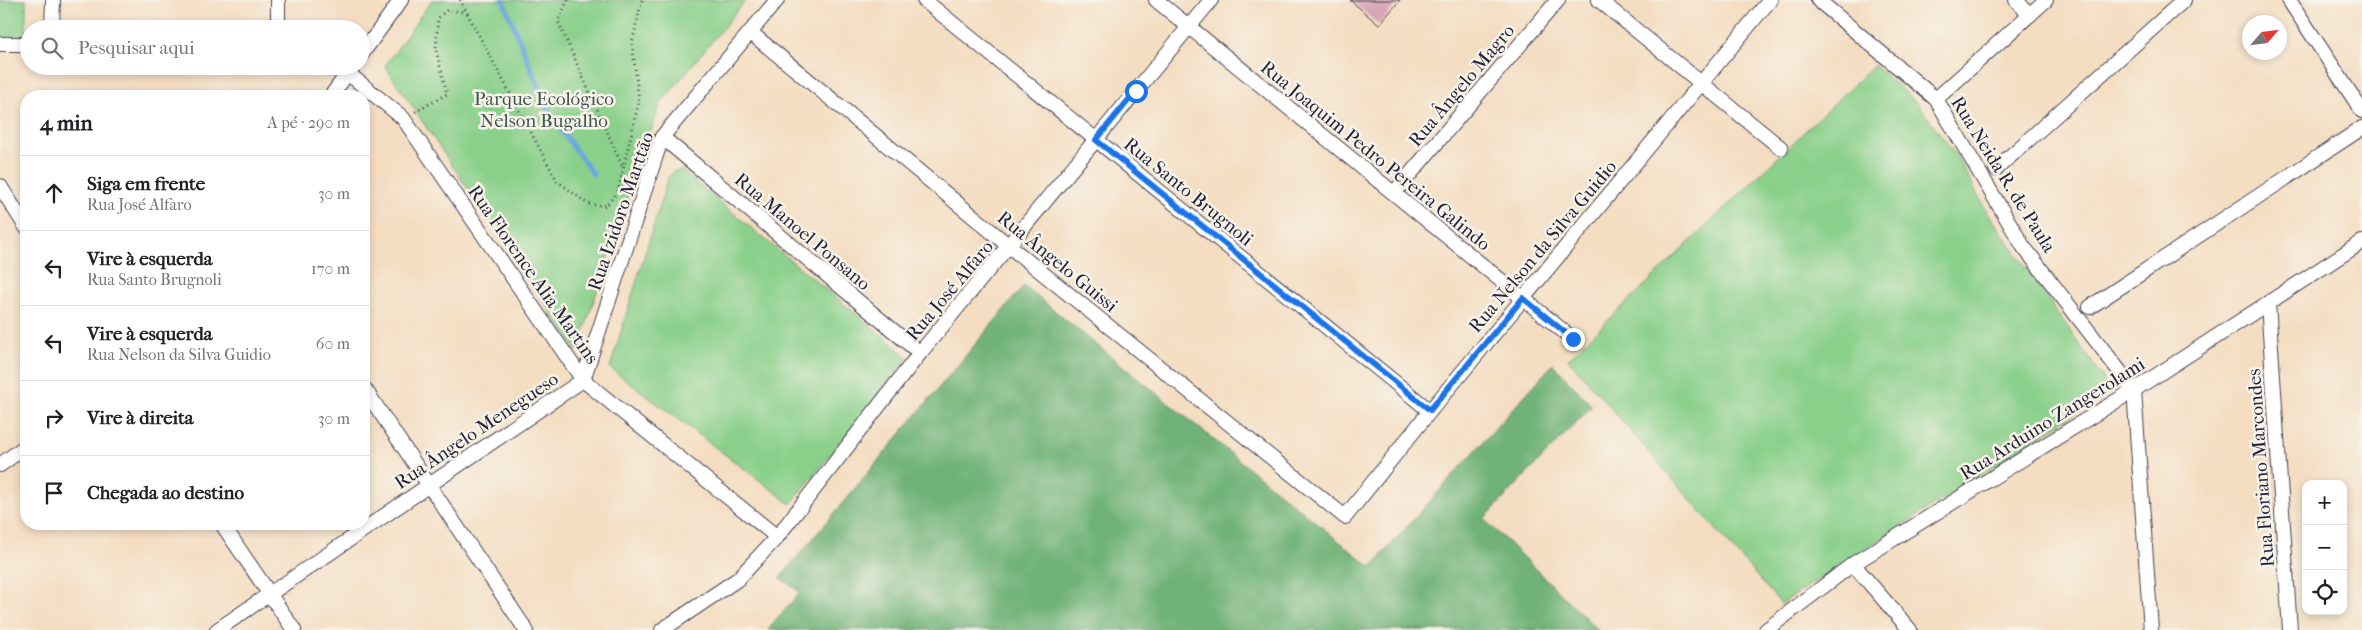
<!DOCTYPE html>
<html lang="pt">
<meta charset="utf-8">
<style>
:root{--surface:#fff;--page:#f6f6f6;--text:#202124;--muted:#757577;--line:#e0e0e0}
body{margin:0;font-family:"IM FELL French Canon",serif;background:var(--page);color:var(--text)}
.controls{position:absolute;right:15px;bottom:15px;display:grid;overflow:hidden;border-radius:10px;box-shadow:0 2px 8px #0003}
.controls button{width:45px;height:45px;display:grid;place-items:center;padding:0;border:0;border-bottom:1px solid var(--line);background:var(--surface);color:var(--text);font:25px sans-serif}
.compass{position:absolute;left:2242px;top:15px;width:45px;height:45px;border-radius:50%;background:var(--surface);box-shadow:0 2px 8px #0003;rotate:62deg}
.stop{position:absolute;width:15px;height:15px;margin:-11px;border:4px solid #1a73e8;border-radius:50%;background:#fff}
.stop.end{background:#1a73e8;border-color:#fff;box-shadow:0 1px 5px #0008}
.list{margin:0;padding:0;list-style:none}
h2{display:flex;justify-content:space-between;align-items:center;height:65px;margin:0;padding:0 20px;font-size:21px}
h2 small{font-size:16px;font-weight:400;color:var(--muted)}
.list li{display:grid;grid-template-columns:32px 1fr auto;gap:15px;align-items:center;box-sizing:border-box;height:75px;padding:0 20px;border-top:1px solid var(--line)}
.list b{display:block;font-size:19px;white-space:nowrap}
.list p{margin:0;font-size:16px;white-space:nowrap;color:var(--muted)}
.list em{font-size:16px;font-style:normal;color:var(--muted)}
.icon{flex:none;width:28px;height:28px;fill:none;stroke:currentColor;stroke-width:2;stroke-linecap:round;stroke-linejoin:round}
.map{position:relative;flex:none;width:2362px;height:630px;overflow:hidden}
.search{position:absolute;background:var(--surface);box-shadow:0 2px 8px #0003;left:20px;top:20px;width:350px;height:55px;display:flex;align-items:center;gap:12px;box-sizing:border-box;padding:0 18px;border-radius:28px;color:var(--muted);font-size:19px}
.panel{position:absolute;background:var(--surface);box-shadow:0 2px 8px #0003;left:20px;top:90px;width:350px;height:440px;border-radius:20px}
.map>svg:first-child{display:block}
.green{fill:#8ad08b;stroke:#567963}
.forest{fill:#6fb277;stroke:#486a59}
.lines{fill:none;stroke-linecap:round;stroke-linejoin:round}
.stream{stroke:#6ba6dc;stroke-width:5}
.building{fill:#d5a4b6}
.minor-casing{stroke:#423e4f;stroke-width:16}
.path{stroke:#423e4f;stroke-width:3;stroke-dasharray:1 4;stroke-linecap:butt}
.minor{stroke:#fff;stroke-width:14}
.route{stroke:#1a73e8;stroke-width:6}
.labels{text-anchor:middle;stroke-width:5;stroke-linejoin:round;paint-order:stroke}
.street-label{font-size:19px;fill:#22223b;stroke:#f7f3e8}
.park-label{font-size:19px;fill:#415653;stroke:#f7f3e8}
</style>
<div class="map">
<svg width="2362" height="630" viewBox="0 0 2362 630">
<rect width="100%" height="100%" fill="#f7f3e8"/>
<filter id="ink" filterUnits="userSpaceOnUse"><feTurbulence type="fractalNoise" baseFrequency=".02" numOctaves="2"/><feDisplacementMap in="SourceGraphic" scale="10" xChannelSelector="R" yChannelSelector="G"/><feConvolveMatrix kernelMatrix="1 2 1 2 8 2 1 2 1" color-interpolation-filters="sRGB"/></filter>
<filter id="wash" filterUnits="userSpaceOnUse"><feTurbulence type="fractalNoise" baseFrequency=".0096" numOctaves="4" result="noise"/><feDisplacementMap in="SourceGraphic" scale="20" xChannelSelector="R" yChannelSelector="G"/><feGaussianBlur stdDeviation="1.12" result="paint"/><feColorMatrix in="noise" values="0 0 0 0 0 0 0 0 0 0 0 0 0 0 0 0 0 1.4 0 .05"/><feComposite in="paint" operator="in"/></filter>
<g filter="url(#wash)">
<rect width="100%" height="100%" fill="#f4ddc1"/>
<g class="green">
<path d="M0,0h26v39l-26,-2z"/>
<path d="M432,0h314l-86,104 -83,247 -192,-285z"/>
<path d="M1874,65l44,39 39,53 29,53 119,171 2,12 -326,211 -213,-245z"/>
<path d="M681,170l227,187 -117,147 -181,-136 58,-190 5,-6z"/>
</g>
<path class="forest" d="M1024,286l347,281 182,-203 39,42 -108,113 114,111h-830l32,-38 -20,-14z"/>
<g class="lines">
<path class="stream" d="M503,0l47,115 43,59"/>
</g>
<g id="blocks">
<path class="building" d="M1350,0h50l-21,25z"/>
</g>
</g>
<g filter="url(#ink)">
<use href="#blocks" fill-opacity="0" stroke="#423e4f" stroke-width="1"/>
<g class="lines">
<defs>
<g id="minor">
<path d="M924,0l506,411"/>
<path d="M1156,0l417,339"/>
<path d="M1599,0l182,148"/>
<path d="M1818,0l118,99 87,147 111,144"/>
<path d="M2016,0l14,15"/>
<path d="M2289,0l73,111"/>
<path d="M52,29l1,-29"/>
<path d="M278,29v-29"/>
<path d="M750,32l259,214 336,271 85,-106 340,-411"/>
<path d="M0,44h29"/>
<path d="M361,55l40,-55"/>
<path d="M339,66l64,52 180,262 194,157"/>
<path d="M331,96l21,-29"/>
<path d="M1936,99l110,-99"/>
<path d="M662,137l258,216"/>
<path d="M1996,169l188,-169"/>
<path d="M0,186l26,41"/>
<path d="M1394,193l164,-193"/>
<path d="M2268,303l22,327"/>
<path d="M2090,307l272,-179"/>
<path d="M364,388l162,242"/>
<path d="M2134,390l17,240"/>
<path d="M0,465l26,-19"/>
<path d="M222,524l72,106"/>
<path d="M1853,564l57,66"/>
<path d="M217,630l366,-250 79,-243 115,-137"/>
<path d="M662,630l76,-51 39,-42 143,-184 291,-353"/>
<path d="M1766,630l87,-66 281,-174 228,-148"/>
</g>
</defs>
<use href="#minor" class="minor-casing"/>
<g class="path">
<path d="M460,0l97,181 31,23 18,2 12,-15 21,-90 -7,-58 10,-43"/>
<path d="M568,0l-10,21 65,147"/>
<path d="M415,112l32,-18 -11,-44 2,-32 9,-8 18,2"/>
</g>
<use href="#minor" class="minor"/>
</g>
</g>
<g class="lines" filter="url(#ink)">
<path class="route" d="M1136,91l-40,49 334,270 93,-112 50,41"/>
</g>
<g class="labels">
<g class="street-label">
<text transform="translate(1461 85) rotate(-50)" y="7">Rua Ângelo Magro</text>
<text transform="translate(1376 155) rotate(39)" y="7">Rua Joaquim Pedro Pereira Galindo</text>
<text transform="translate(2004 174) rotate(58)" y="7">Rua Neida R. de Paula</text>
<text transform="translate(1189 191) rotate(39)" y="7">Rua Santo Brugnoli</text>
<text transform="translate(620 211) rotate(-71)" y="7">Rua Izidoro Marttão</text>
<text transform="translate(803 231) rotate(40)" y="7">Rua Manoel Ponsano</text>
<text transform="translate(1542 246) rotate(-50)" y="7">Rua Nelson da Silva Guidio</text>
<text transform="translate(1058 261) rotate(39)" y="7">Rua Ângelo Guissi</text>
<text transform="translate(534 274) rotate(55)" y="7">Rua Florence Alia Martins</text>
<text transform="translate(949 290) rotate(-50)" y="7">Rua José Alfaro</text>
<text transform="translate(2052 418) rotate(-32)" y="7">Rua Arduino Zangerolami</text>
<text transform="translate(476 430) rotate(-34)" y="7">Rua Ângelo Menegueso</text>
<text transform="translate(2260 468) rotate(-94)" y="7">Rua Floriano Marcondes</text>
</g>
<g class="park-label">
<text x="544" y="105">Parque Ecológico<tspan x="544" dy="22">Nelson Bugalho</tspan></text>
</g>
</g>
</svg>
<div class="controls">
<button>+</button>
<button>−</button>
<button><svg class="icon" aria-label="locate" viewBox="0 0 24 24"><circle cx="12" cy="12" r="6"/><path d="M12 2v4M12 18v4M2 12h4M18 12h4"/></svg></button>
</div>
<svg class="compass" viewBox="-18 -18 36 36"><path d="M0-13l5 13h-10z" fill="#e53935"/><path d="M0 13l5-13h-10z" fill="#757577"/></svg>
<div class="stop" style="left:1136px;top:91px"></div>
<div class="stop end" style="left:1573px;top:339px"></div>
<div class="search"><svg class="icon" aria-label="search" viewBox="0 0 24 24"><circle cx="10" cy="10" r="6"/><path d="M15 15l6 6"/></svg>Pesquisar aqui</div>
<section class="panel">
<h2>4 min<small>A pé · 290 m</small></h2>
<ul class="list">
<li><svg class="icon" aria-label="ahead" viewBox="0 0 24 24"><path d="M12 20V5M6 11l6-6 6 6"/></svg><div><b>Siga em frente</b><p>Rua José Alfaro</p></div><em>30 m</em></li>
<li><svg class="icon" aria-label="left" viewBox="0 0 24 24"><path d="M17 20v-9H6M10 6l-5 5 5 5"/></svg><div><b>Vire à esquerda</b><p>Rua Santo Brugnoli</p></div><em>170 m</em></li>
<li><svg class="icon" aria-label="left" viewBox="0 0 24 24"><path d="M17 20v-9H6M10 6l-5 5 5 5"/></svg><div><b>Vire à esquerda</b><p>Rua Nelson da Silva Guidio</p></div><em>60 m</em></li>
<li><svg class="icon" aria-label="right" viewBox="0 0 24 24"><path d="M7 20v-9h11M14 6l5 5-5 5"/></svg><div><b>Vire à direita</b></div><em>30 m</em></li>
<li><svg class="icon" aria-label="arrive" viewBox="0 0 24 24"><path d="M6 21V4h12l-3 4 3 4H6"/></svg><div><b>Chegada ao destino</b></div></li>
</ul>
</section>
</div>
